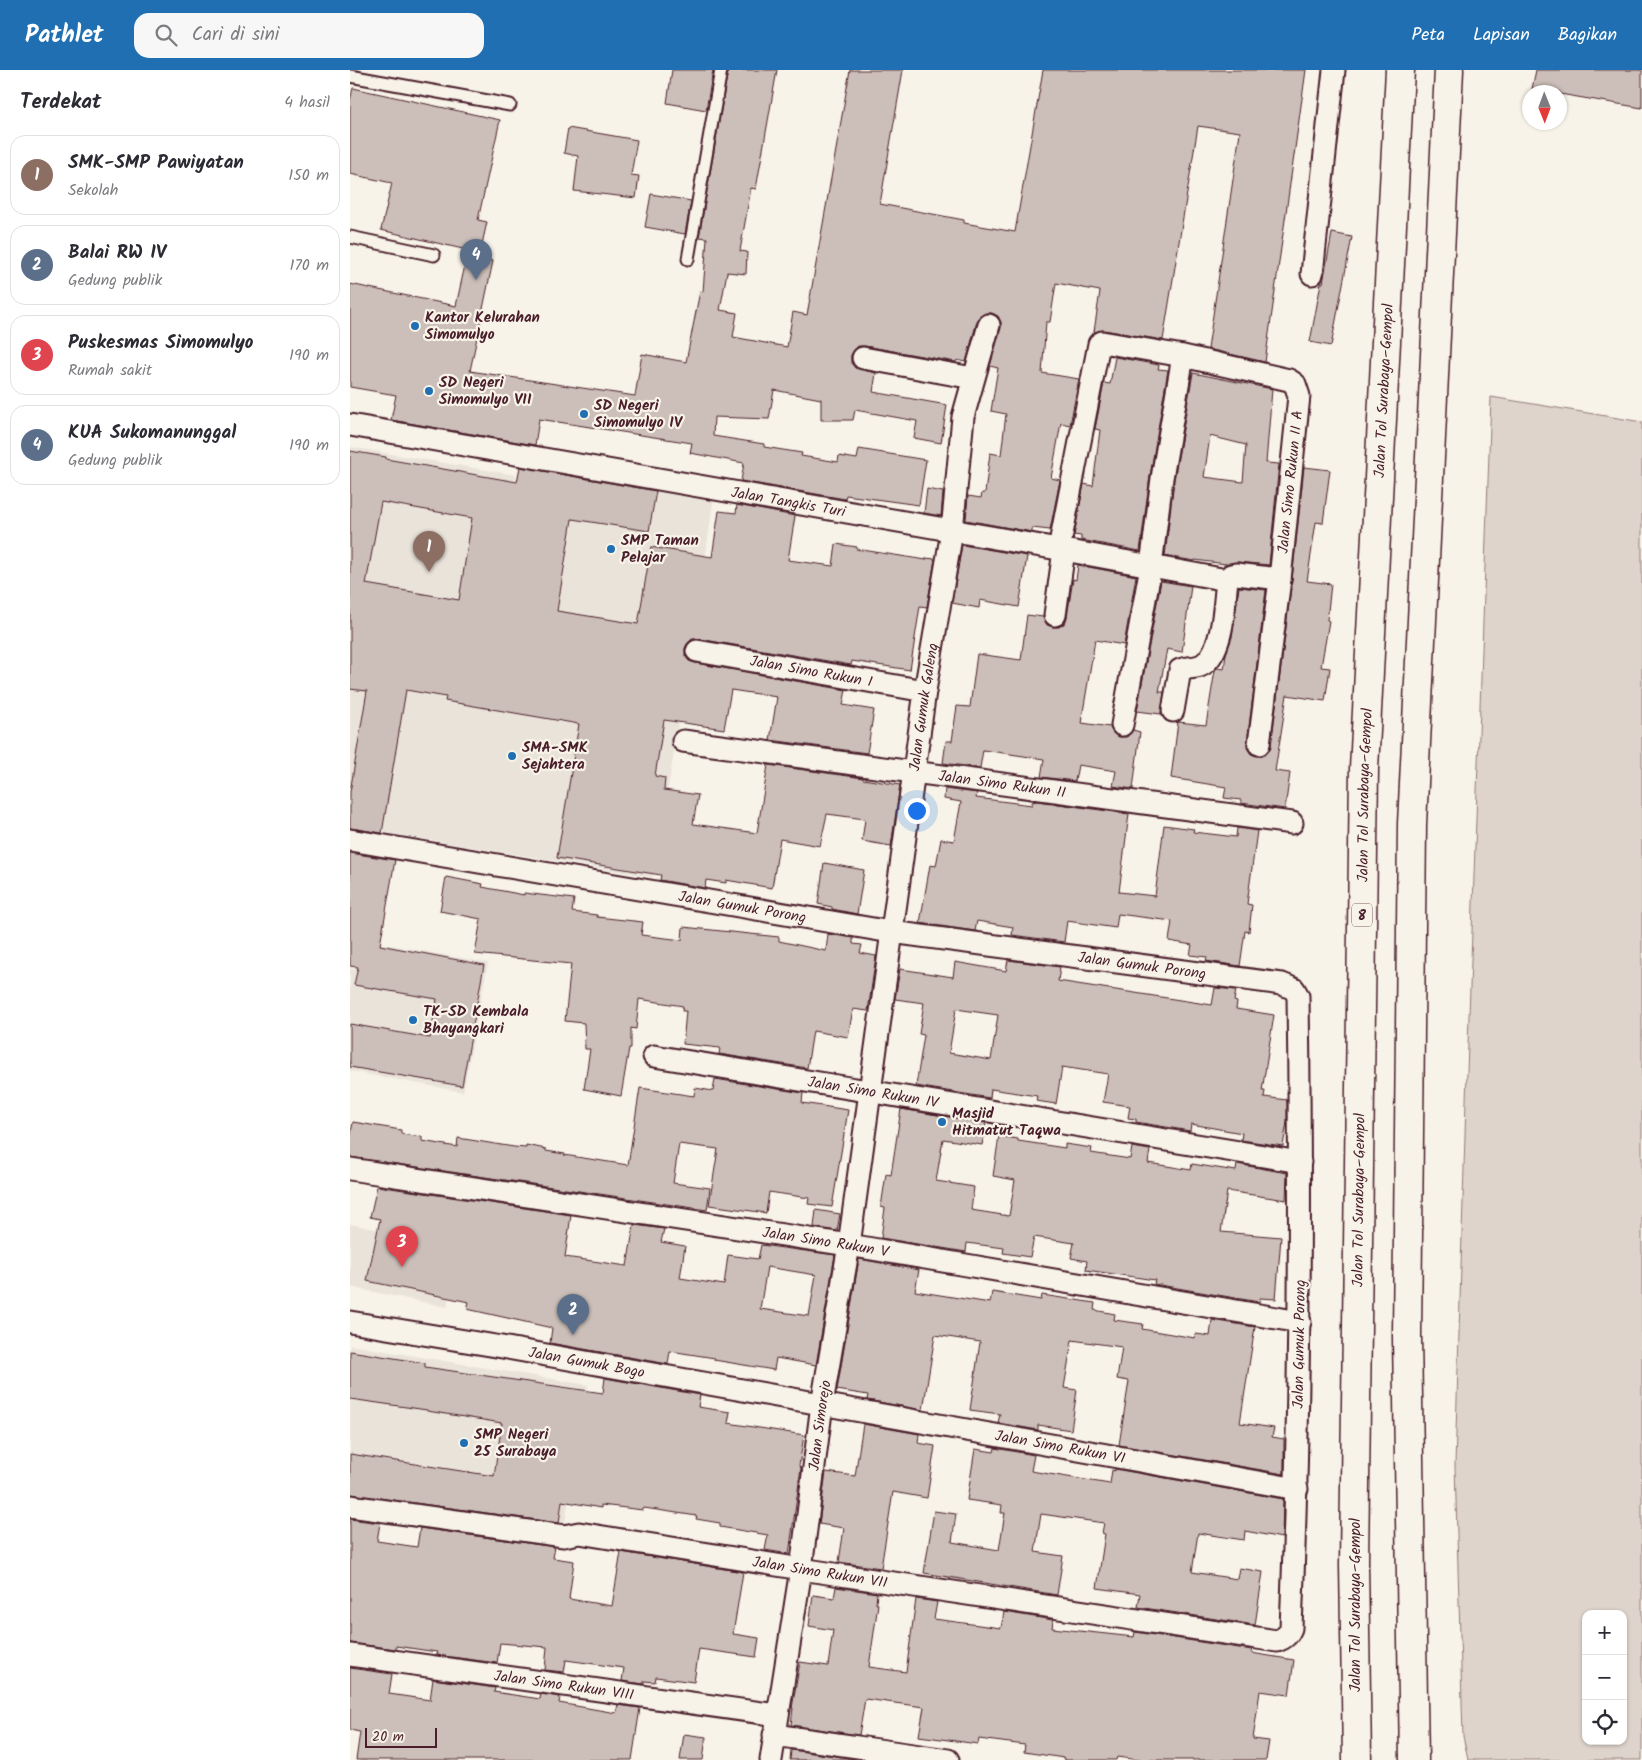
<!DOCTYPE html>
<html lang="id">
<meta charset="utf-8">
<style>
:root{--surface:#fff;--page:#f7f7f7;--text:#2b2b33;--muted:#7c7c81;--line:#e1e1e2;--accent:#1f6fb2}
body{margin:0;font-family:Kalam,sans-serif;background:var(--page);color:var(--text)}
.controls{position:absolute;right:15px;bottom:15px;display:grid;overflow:hidden;border-radius:10px;box-shadow:0 1px 4px #0004}
.controls button{width:45px;height:45px;display:grid;place-items:center;padding:0;border:0;border-bottom:1px solid var(--line);background:var(--surface);color:var(--text);font:25px sans-serif}
.compass{position:absolute;left:1172px;top:15px;width:45px;height:45px;border-radius:50%;background:var(--surface);box-shadow:0 1px 4px #0004;rotate:179deg}
.scale{position:absolute;left:15px;bottom:12px;width:72px;box-sizing:border-box;padding-left:5px;border:2px solid #4a1f2b;border-top:0;font-size:14px;line-height:18px;white-space:nowrap;color:#4a1f2b;-webkit-text-stroke:4px #f7f3e8;paint-order:stroke}
.you{position:absolute;left:566px;top:740px;width:18px;height:18px;margin:-12px;border:4px solid #fff;border-radius:50%;background:#1a73e8;box-shadow:0 0 0 8px #1a73e833}
.badge{display:grid;place-items:center;width:32px;height:32px;border-radius:50%;background:var(--accent);color:#fff;font-size:16px;font-weight:700}
.pin{position:absolute;translate:-50% -41px;filter:drop-shadow(0 1px 2px #0008)}
.pin::after{content:'';position:absolute;top:26px;width:18px;height:15px;background:inherit;clip-path:polygon(0 0,100% 0,50% 100%)}
.list{margin:0;padding:0;list-style:none}
h2{display:flex;justify-content:space-between;align-items:center;height:65px;margin:0;padding:0 20px;font-size:21px}
h2 small{font-size:16px;font-weight:400;color:var(--muted)}
.list li{display:grid;grid-template-columns:32px 1fr auto;gap:15px;align-items:center;box-sizing:border-box;height:80px;margin:0 10px 10px;padding:0 10px;border:1px solid var(--line);border-radius:15px}
.list b{display:block;font-size:19px;white-space:nowrap}
.list p{margin:0;font-size:16px;white-space:nowrap;color:var(--muted)}
.list em{font-size:16px;font-style:normal;color:var(--muted)}
.icon{flex:none;width:28px;height:28px;fill:none;stroke:currentColor;stroke-width:2;stroke-linecap:round;stroke-linejoin:round}
.map{position:relative;flex:none;width:1292px;height:1690px;overflow:hidden}
header{display:flex;align-items:center;gap:30px;box-sizing:border-box;height:70px;padding:0 25px;background:var(--accent);color:#fff}
header strong{font-size:24px}
nav{display:flex;gap:28px;margin-inline-start:auto;font-size:18px}
.search{width:350px;height:45px;background:var(--page);display:flex;align-items:center;gap:12px;box-sizing:border-box;padding:0 18px;border-radius:15px;color:var(--muted);font-size:19px}
main{display:flex}
aside{flex:1;background:var(--surface)}
.map>svg:first-child{display:block}
.built{fill:#eae3da}
.green{fill:#ded4cc;stroke:#947a7c;fill-rule:evenodd}
.building{fill:#ccbfb9;stroke:#4a1f2b;fill-rule:evenodd}
.lines{fill:none;stroke-linecap:round;stroke-linejoin:round}
.service-casing{stroke:#4a1f2b;stroke-width:15}
.minor-casing{stroke:#4a1f2b;stroke-width:25}
.motorway-casing{stroke:#4a1f2b;stroke-width:31}
.service{stroke:#f7f3e8;stroke-width:11}
.minor{stroke:#f7f3e8;stroke-width:21}
.motorway{stroke:#f7f3e8;stroke-width:28}
.poi-dot{fill:#1f6fb2;stroke:#f7f3e8;stroke-width:2}
.labels{text-anchor:middle;stroke-width:4.5;stroke-linejoin:round;paint-order:stroke}
.shield{fill:#f7f3e8;stroke:#7e5f64;stroke-width:1}
.shield-label{font-size:14px;font-weight:bold;fill:#4a1f2b}
.poi-label{font-size:15px;font-weight:bold;fill:#4a1f2b;stroke:#f7f3e8;text-anchor:start}
.street-label{font-size:15px;fill:#4a1f2b;stroke:#f7f3e8}
</style>
<header>
<strong>Pathlet</strong>
<div class="search"><svg class="icon" aria-label="search" viewBox="0 0 24 24"><circle cx="10" cy="10" r="6"/><path d="M15 15l6 6"/></svg>Cari di sini</div>
<nav><a>Peta</a><a>Lapisan</a><a>Bagikan</a></nav>
</header>
<main>
<aside>
<h2>Terdekat<small>4 hasil</small></h2>
<ul class="list">
<li><span class="badge" style="background:#8d6e63">1</span><div><b>SMK-SMP Pawiyatan</b><p>Sekolah</p></div><em>150 m</em></li>
<li><span class="badge" style="background:#5c6f8a">2</span><div><b>Balai RW IV</b><p>Gedung publik</p></div><em>170 m</em></li>
<li><span class="badge" style="background:#e0444e">3</span><div><b>Puskesmas Simomulyo</b><p>Rumah sakit</p></div><em>190 m</em></li>
<li><span class="badge" style="background:#5c6f8a">4</span><div><b>KUA Sukomanunggal</b><p>Gedung publik</p></div><em>190 m</em></li>
</ul>
</aside>
<div class="map">
<svg width="1292" height="1690" viewBox="0 0 1292 1690">
<rect width="100%" height="100%" fill="#f7f3e8"/>
<filter id="ink" filterUnits="userSpaceOnUse"><feTurbulence type="fractalNoise" baseFrequency=".02" numOctaves="2"/><feDisplacementMap in="SourceGraphic" scale="10" xChannelSelector="R" yChannelSelector="G"/><feConvolveMatrix kernelMatrix="1 2 1 2 8 2 1 2 1" color-interpolation-filters="sRGB"/></filter>
<g filter="url(#ink)">
<g class="built">
<path d="M0,377l166,28 -8,46 -13,125 -145,-24z"/>
<path d="M169,392l195,33 -26,189 -188,-36 11,-133z"/>
<path d="M0,560l335,56 -32,191 -303,-50z"/>
<path d="M12,870l126,23 -25,129 -113,-21v-102h6z"/>
<path d="M0,1154l109,22 -12,61 -97,-20z"/>
<path d="M0,1275l238,40 -25,149 -213,-33z"/>
</g>
<path class="green" d="M1141,327l151,25v1338h-174l-5,-24 -8,-270 11,-365zM1236,1544h37v127h-37z"/>
<g class="building">
<path d="M322,0h41l-7,40 -39,-7z"/>
<path d="M378,0h49l-21,119 -5,-1 -11,63 7,1 -1,22 -19,-2 -7,38 17,3 -4,24 54,10 6,-35 14,3 43,-245h53l-23,134 84,16v3l51,9 28,-162h263l-41,292 -57,-13 32,-217 -42,-6 -35,214 -59,-10 -10,2 6,-41 -44,-8 -6,39h-4l-4,51 37,6 -9,46 -9,-2 -10,55 9,2 -10,50 -18,-2v4l-66,-12 2,-24 13,2 1,-5h3l5,-40 11,2 5,-41 -15,-3 7,-43 -8,-2 11,-38v-6l-3,-6 -6,-3h-7l-5,3 -3,5 -11,41 -9,-2 -1,2 -91,-16h-7l-4,4 -3,5v8l4,5 21,5 -3,19 74,13 -6,38 -27,-5 3,-17 -62,-11 -2,10h-32v-21l-47,-9 -5,29 -55,-2 -1,19 51,8v3l38,6 -1,3 37,6 1,-6 18,3 2,-10 67,11 -7,45 -73,-10 -1,4 -104,-18 3,-18 -54,-10 2,-10 -153,-24 -4,26 -144,-25 5,-25 -46,-8v-103l106,22 11,-50 26,5 -23,110 165,25 7,-42 44,8 14,-71 3,1 4,-54 -8,-1z"/>
<path d="M1186,0h106v38l-82,-14v-2l-28,-3z"/>
<path d="M3,18l147,32 -22,100 9,2 -7,31 -99,-23 11,-47 -42,-9v-73z"/>
<path d="M218,58l69,12 -6,35 8,1 -3,22 -62,-7 4,-35 -14,-3z"/>
<path d="M301,124l40,7 -6,33 -40,-7z"/>
<path d="M982,163l20,4 -21,109 -21,-4 11,-59h2z"/>
<path d="M765,287l44,8 -1,4 10,1 -18,106 -10,75 -59,-11v-4l-7,-1 10,-51 9,2 7,-56 -5,-1 9,-46 6,1z"/>
<path d="M843,303l79,16 -6,74 13,1 -10,101 -32,-3 -11,2 -31,-4v1l-30,-5 9,-76zM860,366l36,9 -3,37 -39,-5z"/>
<path d="M0,381l36,6v2l131,23 3,-15 136,24 -7,40 -77,-12 -15,92 81,13 13,-77 61,10 7,-46 17,2 1,-8 58,11 -7,44 45,6 3,-22 21,3 -1,2 70,11v-2l9,1 -8,48 -7,-1 -10,64 -58,-9 -1,4 -152,-26h-7l-4,4 -3,5v8l4,5 6,2 151,27 -3,15 31,5 -7,43 -97,-13 7,-43 -46,-7 -7,39 -60,-9 -9,56 10,2 -1,12 34,5 -5,29 64,9 11,-68 95,13v1l37,6 -9,61 -29,-5 3,-22 -38,-5 -7,32 -40,-7 -8,49 -46,-8v3l-20,-3 -1,8 -45,-8 1,-5 -104,-17 22,-134 -134,-23 1,-4 -40,-7 -24,143 -32,-5v-36l17,-101 -17,-2zM31,432l91,16 -13,82 -93,-16z"/>
<path d="M954,397l26,3 -7,53 -7,-1 -9,59 24,3 -4,36 2,1 -8,46 9,1 -5,33 -38,-6 -12,76 15,2 -5,36 -44,-6v-3l-17,-2 2,-11 -55,-9 7,-56 28,3 9,-55 2,-2 7,1 2,-15 6,-17 7,-50 27,3 -19,153v5l4,6 6,2h6l6,-5 2,-5 21,-166z"/>
<path d="M577,419l16,3 -2,24 -17,-3z"/>
<path d="M612,475l65,11 -8,51 -39,-7 -1,8 -27,-5z"/>
<path d="M728,495l58,11 -12,69 -29,-5 -13,78h1l-1,5 28,4 4,7 5,3h8l6,-7 7,2 -7,57 -20,-3 3,-15 -38,-6 -3,16 -34,-4 3,-18 -61,-9 -3,18 -37,-5 3,-22h6l5,-35 13,1 7,-53 44,6 6,-45 16,2 4,8 6,2h6l6,-4 2,-6 6,-38 3,1z"/>
<path d="M811,511l30,5 -9,66 -15,-3 -8,43h5l-3,22 -24,-3z"/>
<path d="M595,719l32,4 -1,5 56,7v-3l5,-1 92,13 -10,78 36,4 9,-71 30,4 -1,3 43,5 1,-9 20,3 -10,73 5,1 -3,27 -4,-1 -5,35 -34,-5 1,-4 -17,-2 2,-10 -23,-4 3,-20 -54,-7 -2,14 -49,-7 -3,21 -52,-7 1,-8 -36,-6 -2,10 -55,-8 10,-58 6,1 5,-27 13,2 7,-39 -17,-3z"/>
<path d="M0,783l45,7 -15,85 104,20 -22,121 -112,-19v-43l80,14 7,-39 -83,-14 4,-18 -8,-1z"/>
<path d="M474,793l40,7 -7,44 -25,-5v-2l-14,-3z"/>
<path d="M96,807l37,7 -1,3 42,8v-2l50,6 -2,13 25,3v2l46,5 -2,13 41,5 1,-13 96,10v4l47,10 2,-17 25,4v6l9,1 -2,8 16,3 -8,55 -15,-2 -5,28 -35,-6 -6,37 -88,-14 1,-6 -37,-4 3,-33h-4l1,-5 -44,-7 -3,30 -5,-1v20h-2l-8,48 -37,-7 6,-40h-5l-1,-26 -19,-2 6,-57 -96,-10 6,-35 -41,-8z"/>
<path d="M658,890l52,7 -2,14 154,24 3,-17 21,2 -2,11 3,1 -1,7 38,6 -12,76h3l-1,6 23,3v22l-4,24 -42,-6 1,-7 -51,-9 -1,7 -54,-9v-3l-8,-1 2,-12 -27,-4 5,-28 -46,-7 -6,37 -20,-3 1,-5 -46,-7 -1,9 -74,-12 8,-51 -5,-1 5,-31 -29,-4 5,-30 53,8 2,-15 51,9zM606,939l42,6 -7,45 -42,-7z"/>
<path d="M365,1009l88,14 -1,10 46,7 -16,97 -24,-3 1,-6 -40,-6 -3,21 -57,-8 9,-56 -39,-5 -6,39 37,5 -3,22 -357,-53v-18l3,-17 48,8v4l21,3v4l35,6 1,-9 56,9 12,1v-3l20,4v2l19,3 -1,1 64,10 12,-77 54,8 1,-8 18,3z"/>
<path d="M551,1039l85,14 -4,22 -39,-6 -7,42 38,6 -3,23 38,6 6,-36 -22,-4 6,-40 19,3v2l47,7v-4l27,4 -1,5 39,6 2,-12 18,3 -2,13 43,7 1,-6 44,7 1,-7 50,9 -1,27 -59,-9 -6,41 60,5 -5,62 -16,-1 -1,4 -105,-18 1,-4 -69,-10 1,-9 -16,-3 3,-15 -40,-6 -4,20 -27,-4 1,-5 -37,-5 -1,9 -85,-14 4,-30 -4,-1 5,-33 5,1z"/>
<path d="M27,1116l194,29 -6,42 62,9 7,-41 30,4 -3,13 24,4 -5,32 44,7 4,-30 30,4 3,-14 74,10 -19,110 -40,-7 -2,12 -60,-10 1,-2 -45,-7 -2,13 -118,-21 2,-15 -85,-19 2,-7 -102,-21 13,-62 -10,-2zM417,1197l49,8 -7,41 -49,-7z"/>
<path d="M466,1140l24,4 -3,17 -23,-4z"/>
<path d="M509,1189l60,11 -4,21 75,12 2,-11 49,8 1,-5 53,8 -1,7 21,4 -1,6 29,4 -1,5 53,9 1,-4 14,2 2,-16 43,7 -15,96 34,5 -2,9 12,2v35l-165,-29 10,-64 -12,-2 5,-32 -50,-7 -8,48 13,2 -6,40 -33,-5v5l-40,-7 2,-9 -30,-4 10,-68 -45,-7 -12,75 -56,-10 1,-5 -31,-5z"/>
<path d="M0,1281l75,12v4l178,26 2,-15 95,17 -2,12 32,5 -2,11 76,12 -5,31 2,2 -12,86 -24,-4 3,-15 -48,-8v-4l-24,-4 1,-3 -53,-8 -1,2 -42,-5v3l-39,-7 -3,22 -209,-29v-40l144,22 8,-53 -75,-12v-1l-77,-11z"/>
<path d="M513,1354l56,10 -1,9 17,3 -8,52 -34,-6 -12,76 -42,-6 5,-34 -25,-4 7,-52 29,4z"/>
<path d="M645,1378l39,7 -3,16 79,13 2,-14 3,1v-2l168,30 -1,39 -37,-7 -1,9 -46,-7 -6,39 45,7 2,-11 24,4 -8,53 -117,-18 2,-13 -43,-6 8,-54 -3,-1 2,-10 -63,-9 -6,38 28,4 -6,39 -133,-22 10,-62 22,3 -4,28 47,8 6,-37h-4l1,-8 -35,-5 8,-51 19,3z"/>
<path d="M0,1449l30,4 -3,18 40,6 3,-19 135,19 -2,11 21,3 -5,38 43,7 9,-54 122,20 -10,62 26,4 -3,19 -57,-8 -5,33 -38,-5 -1,5 -11,-1v3l-22,-3 2,-13 -58,-8 -2,12 -19,-2 2,-23 -47,-4 -3,20 -61,-8 1,-3 -41,-6v3l-46,-6z"/>
<path d="M486,1517l41,6 -1,11h2l-9,63 37,5 10,-73 21,3 -3,17 67,9 3,-16 49,8 -1,8 82,9 1,-5 117,18 -1,3 43,7 -5,35 -29,-4 -7,48 16,2 -3,19h-127l-22,-3 -1,3h-52v-2l-40,-6 1,-7 -46,-6 -1,5 -59,-8 5,-29 -59,-8 -6,36 -68,-10 2,-17h-1l8,-46 28,4 5,-36 -24,-4 4,-31 21,3z"/>
<path d="M0,1598l42,6 -3,20 41,6 3,-21 62,9 -1,4 46,7 1,-5 19,3 -1,6 57,10 2,-8 22,3 -8,52h-276l4,-28 -10,-2z"/>
<path d="M334,1664l22,3 -3,23h-23z"/>
<path d="M441,1680l65,9 -66,1z"/>
</g>
<g class="lines">
<defs>
<g id="service">
<path d="M0,6l160,29"/>
<path d="M0,167l84,18"/>
<path d="M338,189l33,-189"/>
</g>
<g id="minor">
<path d="M962,204l22,-204"/>
<path d="M513,288l110,20"/>
<path id="s1" d="M0,355l714,125 163,30"/>
<path d="M709,479l40,-205 3,-2 81,14 106,24 6,4 4,12 -19,183 -21,165"/>
<path d="M877,510l4,-5 5,-1 44,5"/>
<path d="M705,545l9,-65"/>
<path id="s2" d="M347,581l228,40"/>
<path d="M823,641l7,-41c9,-4 18,0 26,-8 18,-17 18,-58 21,-82"/>
<path d="M772,655l29,-159 11,-88 21,-122"/>
<path id="s3" d="M333,671l609,82"/>
<path id="s4" d="M0,770l541,92 391,52 12,5 4,7c3,211 2,421 -7,632 -3,7 -6,10 -14,13l-476,-72 -222,-36 -15,3 -214,-30"/>
<path id="s5" d="M304,986l646,106"/>
<path id="s6" d="M0,1099l499,76 451,77"/>
<path id="s7" d="M0,1252l152,25 795,142"/>
<path id="s8" d="M0,1585l427,60"/>
<path d="M424,1665l174,25"/>
<path id="s9" d="M421,1690l30,-191 21,-165 27,-159 76,-554 27,-160 11,-114 26,-92"/>
</g>
<g id="motorway">
<path id="s10" d="M1007,1690l-3,-196 10,-795 36,-699"/>
<path d="M1064,1690l-7,-423 5,-513 37,-754"/>
</g>
</defs>
<use href="#service" class="service-casing"/>
<use href="#minor" class="minor-casing"/>
<use href="#motorway" class="motorway-casing"/>
<use href="#service" class="service"/>
<use href="#minor" class="minor"/>
<use href="#motorway" class="motorway"/>
</g>
</g>
<g class="poi-dot">
<circle cx="65" cy="256" r="5"/>
<circle cx="79" cy="321" r="5"/>
<circle cx="234" cy="344" r="5"/>
<circle cx="261" cy="479" r="5"/>
<circle cx="162" cy="686" r="5"/>
<circle cx="63" cy="950" r="5"/>
<circle cx="592" cy="1052" r="5"/>
<circle cx="114" cy="1373" r="5"/>
</g>
<g class="labels">
<rect class="shield" x="1002" y="833.5" width="20" height="23" rx="4"/>
<g class="shield-label">
<text x="1012" y="850">8</text>
</g>
<g class="poi-label">
<text x="75" y="252">Kantor Kelurahan<tspan x="75" dy="17">Simomulyo</tspan></text>
<text x="89" y="317">SD Negeri<tspan x="89" dy="17">Simomulyo VII</tspan></text>
<text x="244" y="340">SD Negeri<tspan x="244" dy="17">Simomulyo IV</tspan></text>
<text x="271" y="475">SMP Taman<tspan x="271" dy="17">Pelajar</tspan></text>
<text x="172" y="682">SMA-SMK<tspan x="172" dy="17">Sejahtera</tspan></text>
<text x="73" y="946">TK-SD Kembala<tspan x="73" dy="17">Bhayangkari</tspan></text>
<text x="602" y="1048">Masjid<tspan x="602" dy="17">Hitmatut Taqwa</tspan></text>
<text x="124" y="1369">SMP Negeri<tspan x="124" dy="17">25 Surabaya</tspan></text>
</g>
<g class="street-label">
<text dy="5" stroke="none"><textPath href="#s10" startOffset="1370">Jalan Tol Surabaya–Gempol</textPath></text>
<text transform="translate(940 412) rotate(-84)" y="5">Jalan Simo Rukun II A</text>
<text dy="5" stroke="none"><textPath href="#s1" startOffset="445">Jalan Tangkis Turi</textPath></text>
<text dy="5" stroke="none"><textPath href="#s2" startOffset="116">Jalan Simo Rukun I</textPath></text>
<text dy="5" stroke="none"><textPath href="#s9" startOffset="1064">Jalan Gumuk Galeng</textPath></text>
<text dy="5" stroke="none"><textPath href="#s3" startOffset="322">Jalan Simo Rukun II</textPath></text>
<text dy="5" stroke="none"><textPath href="#s10" startOffset="965">Jalan Tol Surabaya–Gempol</textPath></text>
<text dy="5" stroke="none"><textPath href="#s4" startOffset="398">Jalan Gumuk Porong</textPath></text>
<text dy="5" stroke="none"><textPath href="#s4" startOffset="802">Jalan Gumuk Porong</textPath></text>
<text dy="5" stroke="none"><textPath href="#s5" startOffset="222">Jalan Simo Rukun IV</textPath></text>
<text dy="5" stroke="none"><textPath href="#s10" startOffset="560">Jalan Tol Surabaya–Gempol</textPath></text>
<text dy="5" stroke="none"><textPath href="#s6" startOffset="481">Jalan Simo Rukun V</textPath></text>
<text transform="translate(949 1274) rotate(-89)" y="5">Jalan Gumuk Porong</text>
<text dy="5" stroke="none"><textPath href="#s7" startOffset="240">Jalan Gumuk Bogo</textPath></text>
<text dy="5" stroke="none"><textPath href="#s9" startOffset="338">Jalan Simorejo</textPath></text>
<text dy="5" stroke="none"><textPath href="#s7" startOffset="721">Jalan Simo Rukun VI</textPath></text>
<text transform="translate(470 1502) rotate(9)" y="5">Jalan Simo Rukun VII</text>
<text transform="translate(1005 1535) rotate(-90)" y="5">Jalan Tol Surabaya–Gempol</text>
<text dy="5" stroke="none"><textPath href="#s8" startOffset="216">Jalan Simo Rukun VIII</textPath></text>
</g>
</g>
</svg>
<div class="controls">
<button>+</button>
<button>−</button>
<button><svg class="icon" aria-label="locate" viewBox="0 0 24 24"><circle cx="12" cy="12" r="6"/><path d="M12 2v4M12 18v4M2 12h4M18 12h4"/></svg></button>
</div>
<svg class="compass" viewBox="-18 -18 36 36"><path d="M0-13l5 13h-10z" fill="#e53935"/><path d="M0 13l5-13h-10z" fill="#7c7c81"/></svg>
<div class="scale">20 m</div>
<div class="you"></div>
<div class="pin badge" style="left:79px;top:502px;background:#8d6e63">1</div>
<div class="pin badge" style="left:223px;top:1265px;background:#5c6f8a">2</div>
<div class="pin badge" style="left:52px;top:1197px;background:#e0444e">3</div>
<div class="pin badge" style="left:126px;top:210px;background:#5c6f8a">4</div>
</div>
</main>
